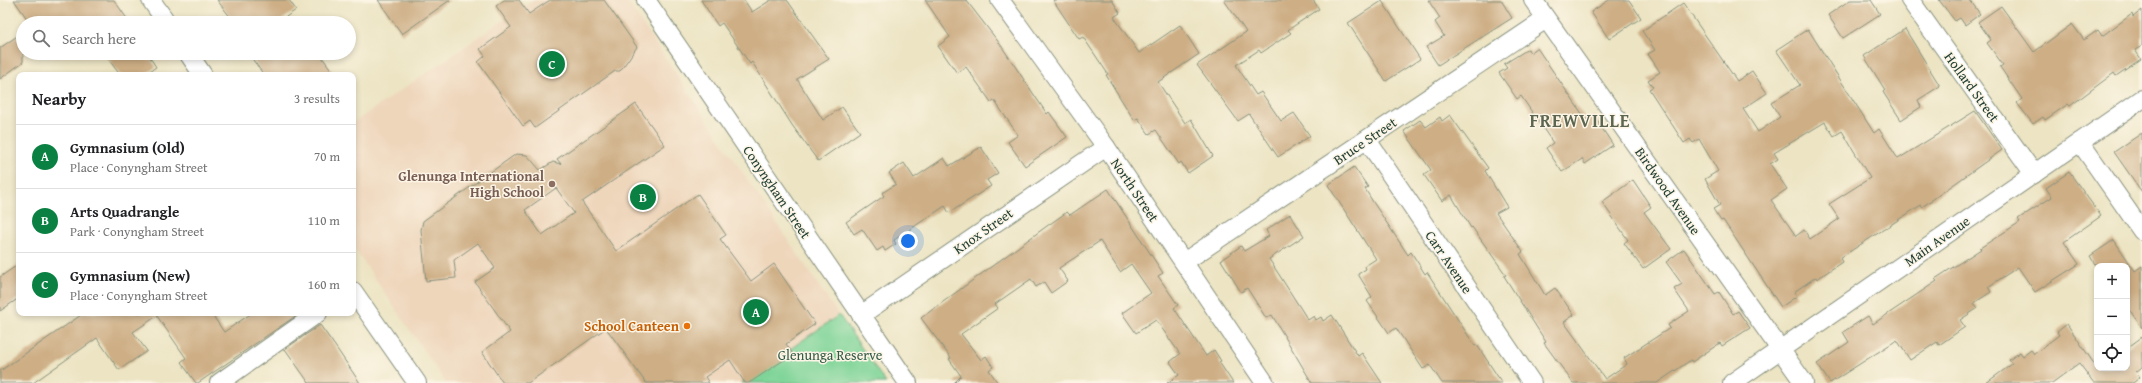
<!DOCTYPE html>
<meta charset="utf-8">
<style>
:root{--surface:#fff;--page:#f6f6f6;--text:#202124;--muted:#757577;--line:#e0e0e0;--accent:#0b8043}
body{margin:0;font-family:"Gentium Book Plus",serif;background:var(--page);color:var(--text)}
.controls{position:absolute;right:12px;bottom:12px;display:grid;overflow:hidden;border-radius:8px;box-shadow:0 2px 6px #0003}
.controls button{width:36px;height:36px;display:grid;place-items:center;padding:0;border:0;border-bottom:1px solid var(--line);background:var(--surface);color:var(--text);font:20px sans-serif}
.you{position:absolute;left:908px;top:241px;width:14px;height:14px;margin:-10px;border:3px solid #fff;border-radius:50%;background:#1a73e8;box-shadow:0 0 0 6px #1a73e833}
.badge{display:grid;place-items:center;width:26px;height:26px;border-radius:50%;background:var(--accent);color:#fff;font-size:13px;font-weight:700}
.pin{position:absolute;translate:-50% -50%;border:2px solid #fff;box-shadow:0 1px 4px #0006}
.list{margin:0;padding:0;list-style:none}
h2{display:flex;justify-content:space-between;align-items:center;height:52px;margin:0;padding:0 16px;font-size:17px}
h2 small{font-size:13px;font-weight:400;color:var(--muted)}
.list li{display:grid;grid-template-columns:26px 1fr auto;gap:12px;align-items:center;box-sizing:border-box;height:64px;padding:0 16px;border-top:1px solid var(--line)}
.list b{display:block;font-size:15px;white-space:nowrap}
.list p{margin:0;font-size:13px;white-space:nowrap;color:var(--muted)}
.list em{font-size:13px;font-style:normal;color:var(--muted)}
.icon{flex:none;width:22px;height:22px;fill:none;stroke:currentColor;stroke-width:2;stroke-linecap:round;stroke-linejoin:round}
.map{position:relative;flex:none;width:2142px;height:383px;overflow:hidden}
.search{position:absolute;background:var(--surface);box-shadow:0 2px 6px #0003;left:16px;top:16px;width:340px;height:44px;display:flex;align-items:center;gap:10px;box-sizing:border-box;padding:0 14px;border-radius:22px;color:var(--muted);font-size:15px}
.panel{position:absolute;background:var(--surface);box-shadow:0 2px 6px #0003;left:16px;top:72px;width:340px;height:244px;border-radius:8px}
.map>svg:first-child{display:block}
.built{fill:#eed6bb}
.green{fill:#7ed498;stroke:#4e8866}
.building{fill:#cdae85;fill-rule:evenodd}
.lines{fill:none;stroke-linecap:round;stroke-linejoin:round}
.minor-casing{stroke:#86907c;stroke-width:20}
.minor{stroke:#fff;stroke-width:18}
.education-dot{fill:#8d6e63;stroke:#fcf5e5;stroke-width:1.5}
.food-dot{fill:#e8710a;stroke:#fcf5e5;stroke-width:1.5}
.labels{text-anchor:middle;stroke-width:3;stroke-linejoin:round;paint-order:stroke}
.street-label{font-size:14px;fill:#1f3d34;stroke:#fcf5e5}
.education-label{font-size:14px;font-weight:bold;fill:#785e54;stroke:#fcf5e5;text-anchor:end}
.food-label{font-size:14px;font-weight:bold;fill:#c56008;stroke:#fcf5e5;text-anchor:end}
.park-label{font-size:14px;fill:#325b48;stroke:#fcf5e5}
.district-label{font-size:18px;font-weight:bold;letter-spacing:1px;fill:#5c6550;stroke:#fcf5e5}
</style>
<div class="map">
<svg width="2142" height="383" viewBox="0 0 2142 383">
<rect width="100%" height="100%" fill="#fcf5e5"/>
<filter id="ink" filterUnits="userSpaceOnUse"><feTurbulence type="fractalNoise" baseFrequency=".025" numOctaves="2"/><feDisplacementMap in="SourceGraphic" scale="8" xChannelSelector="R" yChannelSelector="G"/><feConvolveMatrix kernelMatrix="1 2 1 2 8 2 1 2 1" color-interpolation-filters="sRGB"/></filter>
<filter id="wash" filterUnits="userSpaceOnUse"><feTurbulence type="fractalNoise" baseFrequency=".012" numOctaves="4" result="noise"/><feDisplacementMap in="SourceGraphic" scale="16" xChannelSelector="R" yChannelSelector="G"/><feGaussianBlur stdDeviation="0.9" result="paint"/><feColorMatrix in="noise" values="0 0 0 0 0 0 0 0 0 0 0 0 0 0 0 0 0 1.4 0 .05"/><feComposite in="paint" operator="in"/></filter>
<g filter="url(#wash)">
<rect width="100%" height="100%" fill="#ece4c3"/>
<path class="built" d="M533,0h93l218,323 -90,60h-308l-93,-137v-123z"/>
<path class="green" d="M839,315l47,68h-145z"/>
<g id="blocks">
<g class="building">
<path d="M14,0h100l16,23h-100z"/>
<path d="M217,0h72l7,10 -19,13h-42z"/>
<path d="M378,0h72l-48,34z"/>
<path d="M504,0h15l10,14 21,-14h54l33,47 -17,24h-5l-80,57 -5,-7 -7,5 -45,-64 7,-6 -5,-7 31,-22 -15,-21z"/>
<path d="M701,0h43l8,12 19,-12h16l42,59 -32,20 26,41 19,-13 18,25 -42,29 -26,-36 -40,-63 -2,2 -28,-41 -4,3z"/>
<path d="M925,0h41l34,44 47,70 2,-2 18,25 -42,29 -17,-24 10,-7 -24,-35 -3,2 -25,-35 -9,6 -19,-27 12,-9z"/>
<path d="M1053,0h59l8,13 -6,4 25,36 41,-28 19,29 -41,28 27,41 6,-4 22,37 -25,17 -7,-11 -2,2 -23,-34 -7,4 -11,-16 -4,2 -28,-45 2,-1 -25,-37 -4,2z"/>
<path d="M1224,0h89l6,9 -31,21 3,3 -30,20 -2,-3 -23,15 20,30 5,-3 20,29 13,-8 16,23 -32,21 -29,-43 -11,7 -41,-56 49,-33z"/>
<path d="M1428,0h73l11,18 -74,47 -12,-18 18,-11 -9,-14 5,-4z"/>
<path d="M1609,0h20l12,18 -32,21 -18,-27z"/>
<path d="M1850,0h21l9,14 -37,24 -15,-23z"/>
<path d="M1939,0h31l10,14 -15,11 -5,-7 -5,3z"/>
<path d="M1382,1l38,58 -34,22 -38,-58z"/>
<path d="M1683,3l54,78 15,-10 15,22 -24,16 15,23 22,-15 -9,-14 29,-18 -24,-35 32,-21 66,104 5,-4 19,30 77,-48 27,39 -80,57 -1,-2 -81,53 2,4 -25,17 -1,-2 -22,15 3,4 -16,11 -58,-87 -2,1 -8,-12 7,-4 -15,-26 13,-8 -19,-32 -6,4 -3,-4 -6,4 -35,-54 4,-2 -5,-7 12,-8 -12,-18 7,-4 -13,-19zM1825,122l9,14 8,-5 28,47 -41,26 10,15 -29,20 -6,-9 -8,6 -25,-36 16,-11 -17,-25 8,-5 -4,-6z"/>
<path d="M2001,6l33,46 38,-28 12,16 14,-10 4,6 30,-22 1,3 9,-7v36l-7,4 6,9 -25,17 -2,-3 -44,33 -2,-2 -23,16 -2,-3 -10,7 -16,-21 5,-4 -22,-32 3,-2 -16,-22 4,-3 -13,-18z"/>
<path d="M1905,29l35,57 -22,14 3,7 -20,13 -18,-28 2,-2 -21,-34z"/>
<path d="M23,32v30l-23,17v-31z"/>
<path d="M1537,48l50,73 7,-5 19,29 -28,19 -3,-5 -20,13 -16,-24 7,-5 -32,-47 -4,3 -18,-26 8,-5 -3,-4 24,-15 2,4z"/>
<path d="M104,53h43l9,14 -12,8h-24z"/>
<path d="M248,53h71l16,22h-71z"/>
<path d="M636,104l29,41 -83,57 34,49 82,-57 28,41 -6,4 31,42 23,-17 41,60 -29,20 7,10 -44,29h-4l-15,-23 -25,17 4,6h-63l-40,-55 -78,55h-25l-21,-31 28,-20 -35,-50 20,-14 -17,-25 -24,17 2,18 -30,3 -5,-51 2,-9 93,-67 11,1 13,15 13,-8 8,2 -4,-5zM556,188l18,25 -32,22 -17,-25z"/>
<path d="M1450,115l38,53 -3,3 22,36 -11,6 27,39 -3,2 25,41 10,-7 19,27 -10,7 41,57 22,-15 -3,-6 46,-30 -2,-3 21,-14 -15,-22 8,-5 -16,-22 18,-13 31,45 4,-2 14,22 5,-3 12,17 -28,18 -2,-3 -28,19 -1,-2 -34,23h-84l-29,-40 2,-1 -42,-66 2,-1 -34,-48 -1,1 -20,-33 -9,6 -18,-26 7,-5 -27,-39 16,-11 6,7 14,-10 2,4z"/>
<path d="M2142,133v59l-28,-40z"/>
<path d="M981,147l17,26 -11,7 4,6 -42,27 -4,-7 -51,34 2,4 -11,7 -2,-4 -6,4 -15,-22 -8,5 -8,-12 38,-26 -2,-3 14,-9 -7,-11 15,-10 10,15 30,-20 5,8z"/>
<path d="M1354,167l14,20 -3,2 8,13 35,53 3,-3 14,22 2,-2 48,74 2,-1 25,38h-60l-12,-18 -7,4 -27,-41 -7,5 -22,-32 5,-4 -14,-23 8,-5 -1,-3 11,-7 -48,-74z"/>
<path d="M2069,172l32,44 -37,26 15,22 -44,28 -17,-25 -30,20 3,5 -17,11 4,5 -18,12 5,7 -26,18 -2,-3 -27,18 -13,-20 -67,43 -13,-19 32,-22 -6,-10 25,-16 5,8 64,-43 -2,-2 46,-30 -1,-1 40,-26 -2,-3 34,-22 -6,-9z"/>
<path d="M1633,180l18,27 -7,5 27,37 -28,20 -19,-26 4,-3 -26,-38z"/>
<path d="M1108,189l55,84 -5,3 20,29 -4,3 32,48 8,-6 7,11 -2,1 14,21h-66l12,-8 -9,-13 10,-8 -24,-34 -20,13 -14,-20 29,-20 -20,-29 -11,8 -20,-31 -41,27 9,13 -17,12 -7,-11 -8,5 -5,-8 -36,25 3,4 -37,26 20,26 5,-4 7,11 -4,3 9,13h-44l7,-7 -12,-17 2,-1 -30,-40 126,-92 20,-14 3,3z"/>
<path d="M1290,214l14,22 -35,23 39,61 6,-4 2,4 5,-3 2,4 9,-6 26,41 4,-3 20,30h-70l-40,-68 -6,3 -19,-30 -6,4 -20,-32 20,-14 3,5 25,-15 -3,-6z"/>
<path d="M2114,240l21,31 7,-5v62l-15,-22v-40h-31l-6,-10z"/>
<path d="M19,264v34l-19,13v-34z"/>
<path d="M84,313h127l13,19 28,-19h48l-102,70h-2l-15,-21 5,-4 -29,-42 -24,16 14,19 -28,19 -22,-32 -64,45h-33v-12z"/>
<path d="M2067,324l30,44h30v-20l15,-11v30l-6,5 4,5 -7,6h-39l-15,-20 -27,20h-66l26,-19 -3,-4 11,-8 3,4 8,-6 3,4 25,-19 -2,-3z"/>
<path d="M320,325l15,21 25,37h-51l-24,-34z"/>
</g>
</g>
</g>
<g filter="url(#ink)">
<use href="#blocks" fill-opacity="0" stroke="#86907c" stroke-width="1"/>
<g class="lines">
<defs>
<g id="minor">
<path d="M151,0l16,23"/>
<path d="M646,0l262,383"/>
<path d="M1000,0l106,147 159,236"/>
<path d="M1533,0l271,383"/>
<path d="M1910,0l124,174"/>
<path d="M188,53l15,22"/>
<path d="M1367,140l165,243"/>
<path d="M2080,142l62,89"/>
<path d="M1184,262l362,-243"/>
<path d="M353,291l64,92"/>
<path d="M861,315l245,-168"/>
<path d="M219,383l99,-70"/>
<path d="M1732,383l410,-284"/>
</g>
</defs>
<use href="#minor" class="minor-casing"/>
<use href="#minor" class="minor"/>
</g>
</g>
<circle class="education-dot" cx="552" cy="184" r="4"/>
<circle class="food-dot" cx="687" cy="326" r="4"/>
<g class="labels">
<g class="street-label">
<text transform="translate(1972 87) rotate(54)" y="5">Hollard Street</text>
<text transform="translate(1365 141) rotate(-34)" y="5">Bruce Street</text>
<text transform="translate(1135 190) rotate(56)" y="5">North Street</text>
<text transform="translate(1668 191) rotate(55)" y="5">Birdwood Avenue</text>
<text transform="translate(777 192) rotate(56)" y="5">Conyngham Street</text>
<text transform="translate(983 231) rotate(-35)" y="5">Knox Street</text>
<text transform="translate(1937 241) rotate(-35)" y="5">Main Avenue</text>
<text transform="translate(1449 262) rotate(56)" y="5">Carr Avenue</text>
</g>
<g class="education-label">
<text x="544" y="181">Glenunga International<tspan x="544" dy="16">High School</tspan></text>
</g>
<g class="food-label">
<text x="679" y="331">School Canteen</text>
</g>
<g class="park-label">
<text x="830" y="360">Glenunga Reserve</text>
</g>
<g class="district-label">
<text x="1580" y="127">FREWVILLE</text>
</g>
</g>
</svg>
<div class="controls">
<button>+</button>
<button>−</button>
<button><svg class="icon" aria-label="locate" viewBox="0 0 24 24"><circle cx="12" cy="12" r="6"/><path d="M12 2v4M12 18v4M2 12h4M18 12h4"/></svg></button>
</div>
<div class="you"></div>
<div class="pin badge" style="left:756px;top:312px">A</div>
<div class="pin badge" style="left:643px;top:197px">B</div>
<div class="pin badge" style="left:552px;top:64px">C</div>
<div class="search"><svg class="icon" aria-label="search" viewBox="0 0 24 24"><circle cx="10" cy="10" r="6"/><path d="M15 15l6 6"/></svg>Search here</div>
<section class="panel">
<h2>Nearby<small>3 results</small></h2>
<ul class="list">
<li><span class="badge">A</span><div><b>Gymnasium (Old)</b><p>Place · Conyngham Street</p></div><em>70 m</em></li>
<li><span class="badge">B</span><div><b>Arts Quadrangle</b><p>Park · Conyngham Street</p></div><em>110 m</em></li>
<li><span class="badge">C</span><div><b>Gymnasium (New)</b><p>Place · Conyngham Street</p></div><em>160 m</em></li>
</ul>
</section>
</div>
